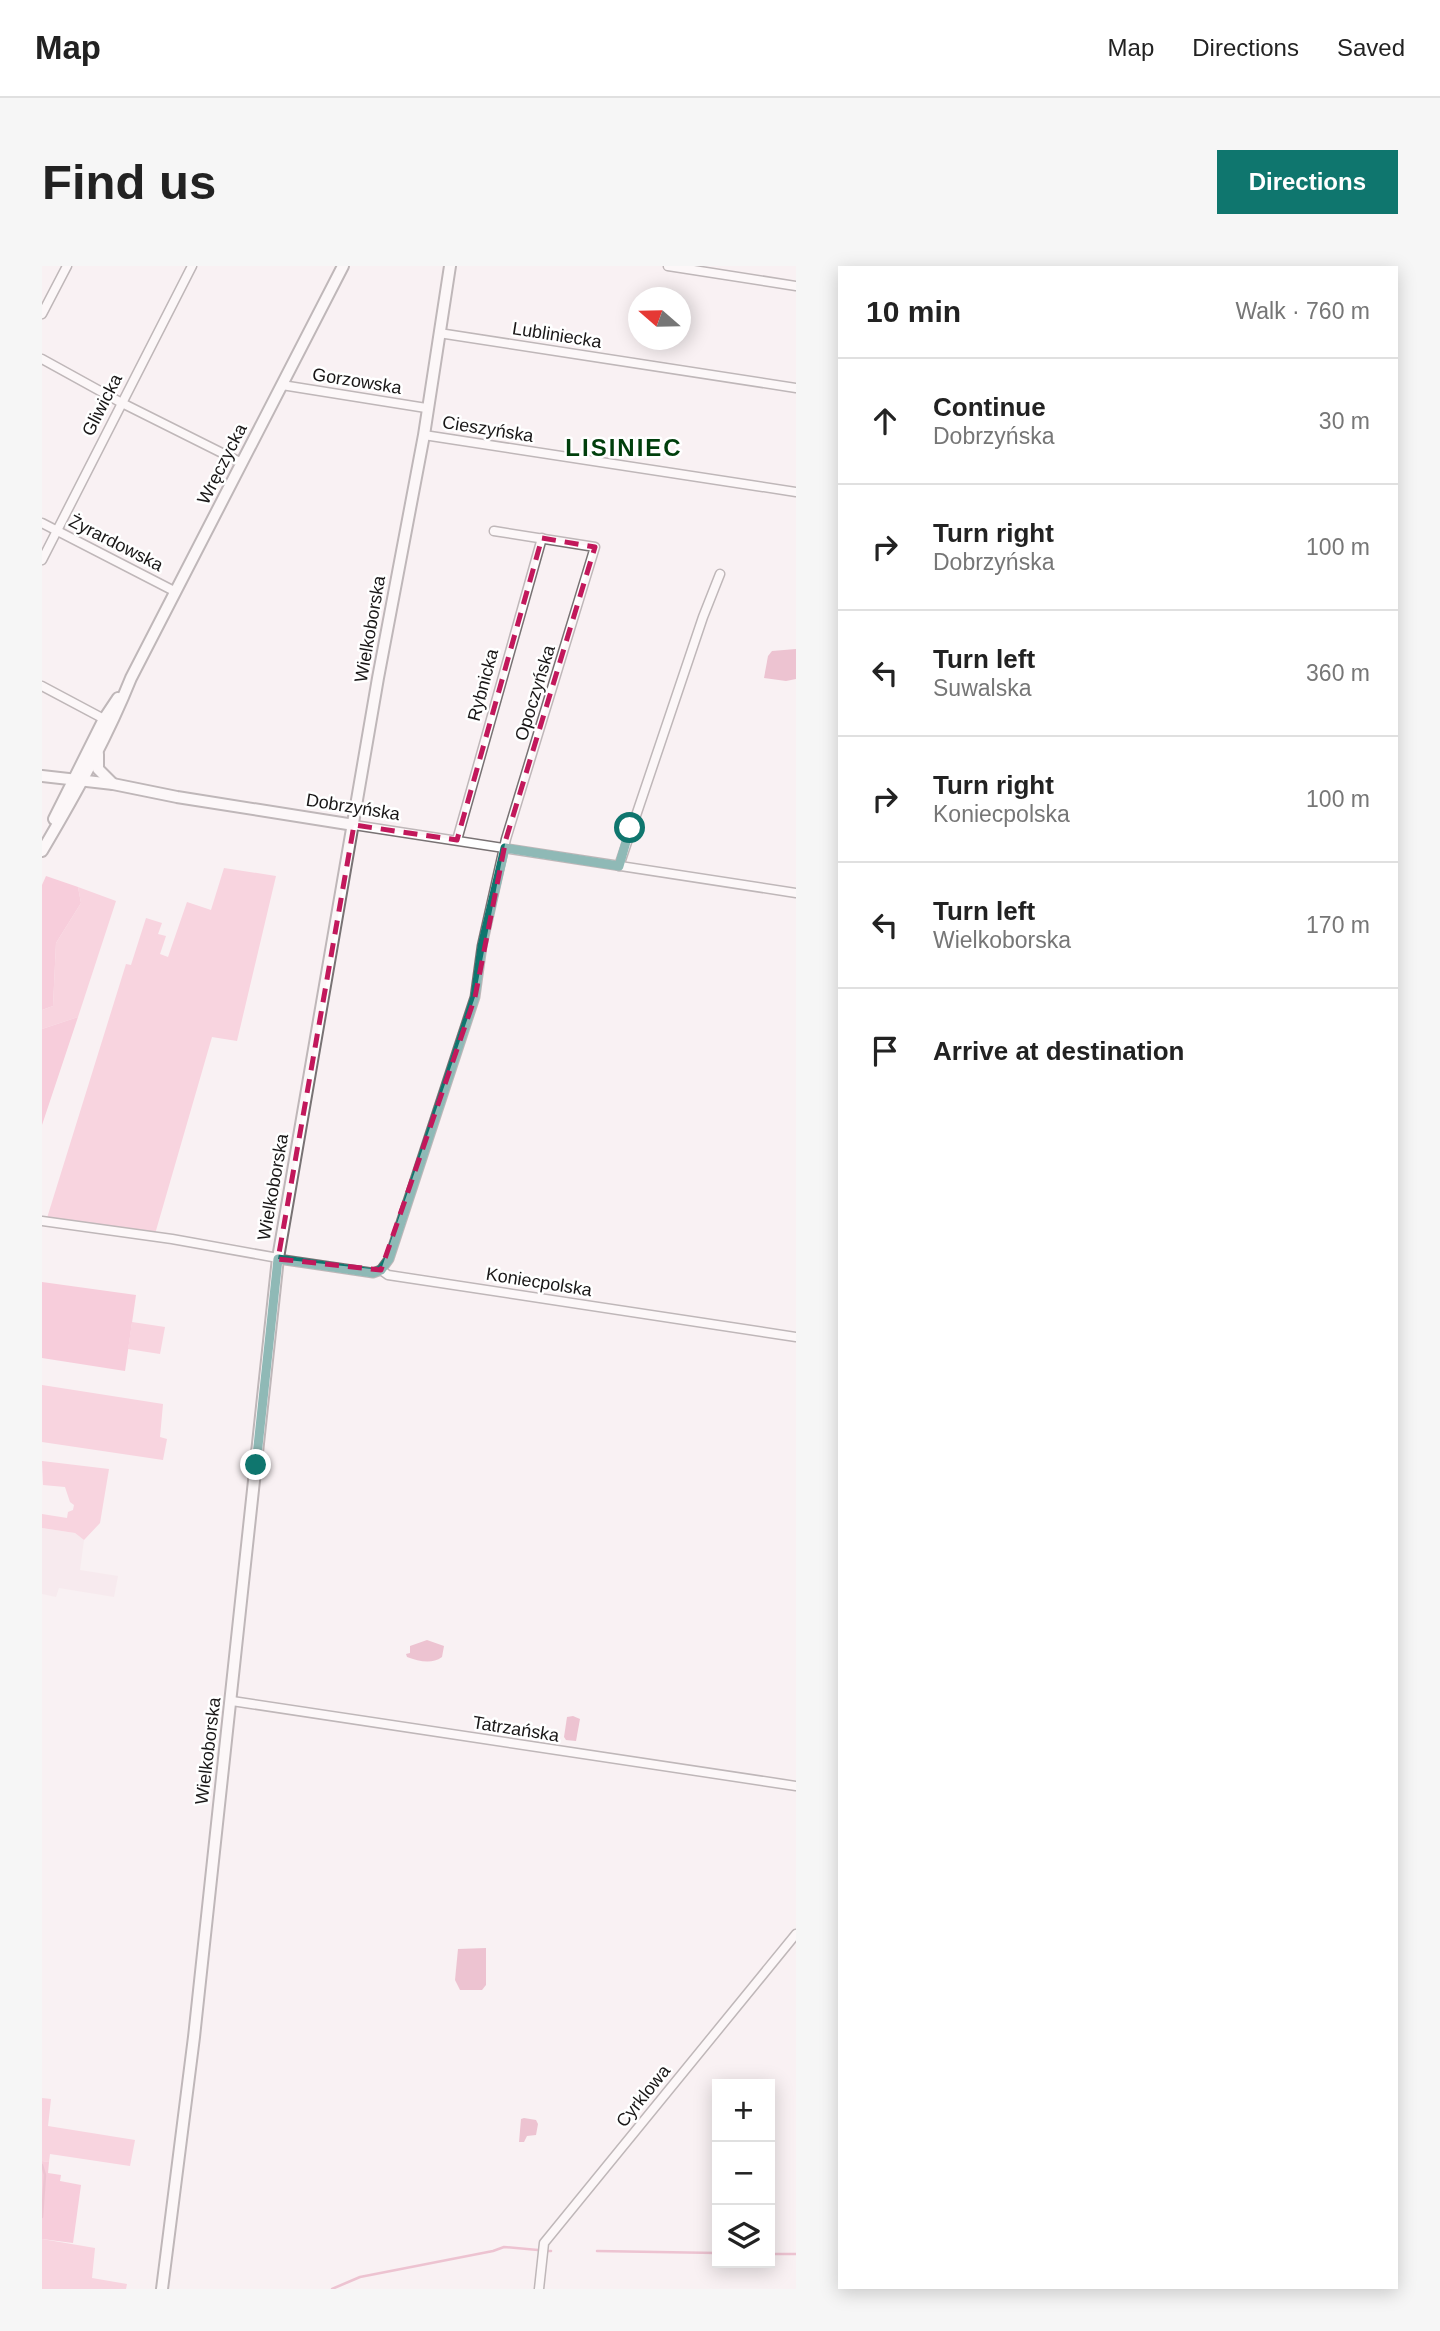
<!DOCTYPE html>
<meta charset="utf-8">
<style>
:root{--surface:#fff;--page:#f6f6f6;--text:#222;--muted:#767676;--line:#e0e0e0;--accent:#0f766e}
body{margin:0;font-family:Helvetica,sans-serif;background:var(--page);color:var(--text)}
.controls{position:absolute;right:21px;bottom:21px;display:grid;overflow:hidden;border-radius:0px;box-shadow:0 4px 18px #0003}
.controls button{width:63px;height:63px;display:grid;place-items:center;padding:0;border:0;border-bottom:2px solid var(--line);background:var(--surface);color:var(--text);font:35px sans-serif}
.compass{position:absolute;left:586px;top:21px;width:63px;height:63px;border-radius:50%;background:var(--surface);box-shadow:0 4px 18px #0003;rotate:290deg}
.stop{position:absolute;width:21px;height:21px;margin:-16px;border:5px solid #0f766e;border-radius:50%;background:#fff}
.stop.end{background:#0f766e;border-color:#fff;box-shadow:0 2px 7px #0008}
.list{margin:0;padding:0;list-style:none}
h2{display:flex;justify-content:space-between;align-items:center;height:91px;margin:0;padding:0 28px;font-size:30px}
h2 small{font-size:23px;font-weight:400;color:var(--muted)}
.list li{display:grid;grid-template-columns:46px 1fr auto;gap:21px;align-items:center;box-sizing:border-box;height:126px;padding:0 28px;border-top:2px solid var(--line)}
.list b{display:block;font-size:26px;white-space:nowrap}
.list p{margin:0;font-size:23px;white-space:nowrap;color:var(--muted)}
.list em{font-size:23px;font-style:normal;color:var(--muted)}
.icon{flex:none;width:38px;height:38px;fill:none;stroke:currentColor;stroke-width:2;stroke-linecap:round;stroke-linejoin:round}
.map{position:relative;flex:none;width:754px;height:2023px;overflow:hidden;border-radius:0px}
header{display:flex;align-items:center;gap:42px;box-sizing:border-box;height:98px;padding:0 35px;background:var(--surface);border-bottom:2px solid var(--line)}
header strong{font-size:33px}
nav{display:flex;gap:38px;margin-inline-start:auto;font-size:24px}
.intro{display:flex;align-items:center;justify-content:space-between;box-sizing:border-box;height:168px;padding:0 42px}
h1{margin:0;font-size:49px}
.button{padding:18px 32px;border-radius:0px;background:var(--accent);color:#fff;font-size:24px;font-weight:700}
main{display:flex;gap:42px;padding:0 42px}
aside{flex:1;background:var(--surface);border-radius:0px;box-shadow:0 4px 18px #0003}
.map>svg:first-child{display:block}
.built{fill:#f3e3e8}
.green{fill:#f6b1c8}
.forest{fill:#f3a2be}
.water{fill:#dd8da9}
.lines{fill:none;stroke-linecap:round;stroke-linejoin:round}
.stream{stroke:#dd8da9;stroke-width:2.5}
.street-casing{stroke:#787273;stroke-width:11}
.secondary-casing{stroke:#787273;stroke-width:14}
.street{stroke:#fff;stroke-width:8}
.secondary{stroke:#fff;stroke-width:10}
.route{stroke:#0f766e;stroke-width:9}
.marked{fill:none;stroke:#c2185b;stroke-width:5;stroke-dasharray:14 9;stroke-linejoin:round}
.labels{text-anchor:middle;stroke-width:5;stroke-linejoin:round;paint-order:stroke}
.street-label{font-size:18px;fill:#191717;stroke:#fff}
.district-label{font-size:24px;font-weight:bold;letter-spacing:2px;fill:#003f0c;stroke:#fff}
</style>
<header>
<strong>Map</strong>
<nav><a>Map</a><a>Directions</a><a>Saved</a></nav>
</header>
<div class="intro"><h1>Find us</h1><a class="button">Directions</a></div>
<main>
<div class="map">
<svg width="754" height="2023" viewBox="0 0 754 2023">
<rect width="100%" height="100%" fill="#f9f1f3"/>
<path class="built" d="M0,1262l33,5 9,7 -4,30 38,6 -4,21 -55,-9 -3,9 -14,-3z"/>
<g class="green">
<path d="M182,602l52,8 -39,165 -25,-4 -57,197 -108,-16 79,-254 5,1 15,-47 16,5 -4,11 8,2 -6,18 8,3 19,-55 24,8z"/>
<path d="M36,621l38,14 -38,116 -36,12v-19l11,-4 3,-63 25,-40z"/>
<path d="M90,1056l33,5 -5,27 -32,-5z"/>
<path d="M0,1119l121,19 -3,33 7,2 -4,21 -121,-18z"/>
<path d="M0,1195l67,8 -9,54 -16,17 -9,-7 -33,-5v-14l25,4 1,-6 5,-2 1,-5 -4,-3 -5,-15 -22,-2z"/>
<path d="M0,1832l9,1 -3,27 87,14 -5,26 -80,-12 -1,8 -7,-1z"/>
<path d="M0,1973l53,9 -3,30 35,6 -1,5h-84z"/>
</g>
<g class="forest">
<path d="M4,610l32,11 3,16 -25,40 -3,63 -11,4v-125z"/>
<path d="M36,751l-36,108v-96z"/>
<path d="M0,1016l94,13 -11,76 -83,-13z"/>
<path d="M0,1895l7,1 -1,11 13,2 -1,6 21,4 -8,58 -31,-4z"/>
</g>
<g class="water">
<path d="M754,383v30l-10,2 -22,-3 4,-22 4,-5z"/>
<path d="M385,1374l17,6 -2,11c-11,8 -23,4 -35,0l-1,-3 4,-1v-7z"/>
<path d="M531,1450l7,3 -4,22 -10,-1 -2,-3 3,-20z"/>
<path d="M444,1682v37l-4,5h-22l-5,-10 3,-31z"/>
<path d="M482,1852l12,2 2,4 -2,11 -9,1 -3,6h-5l2,-23z"/>
</g>
<g class="lines">
<g class="stream">
<path d="M0,1899l3,10 -3,42"/>
<path d="M505,1985h4"/>
<path d="M555,1985l120,2"/>
<path d="M728,1988h26"/>
<path d="M290,2023l28,-12 133,-26 11,-4 34,3"/>
</g>
<defs>
<g id="street">
<path d="M626,0l128,20"/>
<path d="M0,48l25,-48"/>
<path d="M397,67l357,55"/>
<path d="M0,93l78,43 122,61"/>
<path d="M240,119l144,23"/>
<path d="M382,169l372,57"/>
<path d="M0,257l134,69"/>
<path d="M0,294l150,-294"/>
<path d="M0,420l62,33"/>
<path d="M312,559l442,68"/>
<path d="M415,574l85,-302"/>
<path d="M577,600l84,-249 17,-43"/>
<path d="M0,955l130,18 106,19"/>
<path d="M236,993l95,14 8,-3 7,5 408,62"/>
<path d="M339,1004l8,-11 86,-262 7,-51 24,-107 89,-292 -101,-16"/>
<path d="M190,1435l564,85"/>
<path d="M497,2023l5,-46 252,-309"/>
</g>
<g id="secondary">
<path d="M56,488v15l15,15"/>
<path d="M0,510l71,8 64,13 177,28"/>
<path d="M12,553l50,-100 14,-21"/>
<path d="M0,585c33,-56 65,-113 89,-173l212,-412"/>
<path d="M120,2023l32,-252 84,-779 100,-580 46,-243 26,-169"/>
</g>
</defs>
<use href="#street" class="street-casing"/>
<use href="#secondary" class="secondary-casing"/>
<use href="#street" class="street"/>
<use href="#secondary" class="secondary"/>
</g>
<g class="lines">
<path class="route" d="M214,1199l22,-206 95,14 8,-3 8,-11 86,-262 7,-51 23,-98 114,18 11,-38"/>
</g>
<path d="M0 0H754V2023H0ZM500,272l53,9 -89,292 -31,158 -94,273 -103,-11 76,-434 103,15z" fill="#f9f1f3" fill-opacity=".55" fill-rule="evenodd"/>
<path class="marked" d="M500,272l53,9 -89,292 -31,158 -94,273 -103,-11 76,-434 103,15z"/>
<g class="labels">
<g class="street-label">
<text transform="translate(515 69) rotate(9)" y="6">Lubliniecka</text>
<text transform="translate(315 115) rotate(9)" y="6">Gorzowska</text>
<text transform="translate(60 139) rotate(-63)" y="6">Gliwicka</text>
<text transform="translate(446 163) rotate(9)" y="6">Cieszyńska</text>
<text transform="translate(180 198) rotate(-63)" y="6">Wręczycka</text>
<text transform="translate(74 277) rotate(27)" y="6">Żyrardowska</text>
<text transform="translate(328 363) rotate(-80)" y="6">Wielkoborska</text>
<text transform="translate(441 419) rotate(-75)" y="6">Rybnicka</text>
<text transform="translate(493 427) rotate(-73)" y="6">Opoczyńska</text>
<text transform="translate(311 541) rotate(9)" y="6">Dobrzyńska</text>
<text transform="translate(231 921) rotate(-80)" y="6">Wielkoborska</text>
<text transform="translate(497 1016) rotate(9)" y="6">Koniecpolska</text>
<text transform="translate(474 1463) rotate(9)" y="6">Tatrzańska</text>
<text transform="translate(166 1485) rotate(-83)" y="6">Wielkoborska</text>
<text transform="translate(601 1830) rotate(-51)" y="6">Cyrklowa</text>
</g>
<g class="district-label">
<text x="582" y="190">LISINIEC</text>
</g>
</g>
</svg>
<div class="controls">
<button>+</button>
<button>−</button>
<button><svg class="icon" aria-label="layers" viewBox="0 0 24 24"><path d="M12 4l9 5-9 5-9-5zM3 14l9 5 9-5"/></svg></button>
</div>
<svg class="compass" viewBox="-18 -18 36 36"><path d="M0-13l5 13h-10z" fill="#e53935"/><path d="M0 13l5-13h-10z" fill="#767676"/></svg>
<div class="stop" style="left:588px;top:562px"></div>
<div class="stop end" style="left:214px;top:1199px"></div>
</div>
<aside>
<h2>10 min<small>Walk · 760 m</small></h2>
<ul class="list">
<li><svg class="icon" aria-label="ahead" viewBox="0 0 24 24"><path d="M12 20V5M6 11l6-6 6 6"/></svg><div><b>Continue</b><p>Dobrzyńska</p></div><em>30 m</em></li>
<li><svg class="icon" aria-label="right" viewBox="0 0 24 24"><path d="M7 20v-9h11M14 6l5 5-5 5"/></svg><div><b>Turn right</b><p>Dobrzyńska</p></div><em>100 m</em></li>
<li><svg class="icon" aria-label="left" viewBox="0 0 24 24"><path d="M17 20v-9H6M10 6l-5 5 5 5"/></svg><div><b>Turn left</b><p>Suwalska</p></div><em>360 m</em></li>
<li><svg class="icon" aria-label="right" viewBox="0 0 24 24"><path d="M7 20v-9h11M14 6l5 5-5 5"/></svg><div><b>Turn right</b><p>Koniecpolska</p></div><em>100 m</em></li>
<li><svg class="icon" aria-label="left" viewBox="0 0 24 24"><path d="M17 20v-9H6M10 6l-5 5 5 5"/></svg><div><b>Turn left</b><p>Wielkoborska</p></div><em>170 m</em></li>
<li><svg class="icon" aria-label="arrive" viewBox="0 0 24 24"><path d="M6 21V4h12l-3 4 3 4H6"/></svg><div><b>Arrive at destination</b></div></li>
</ul>
</aside>
</main>
